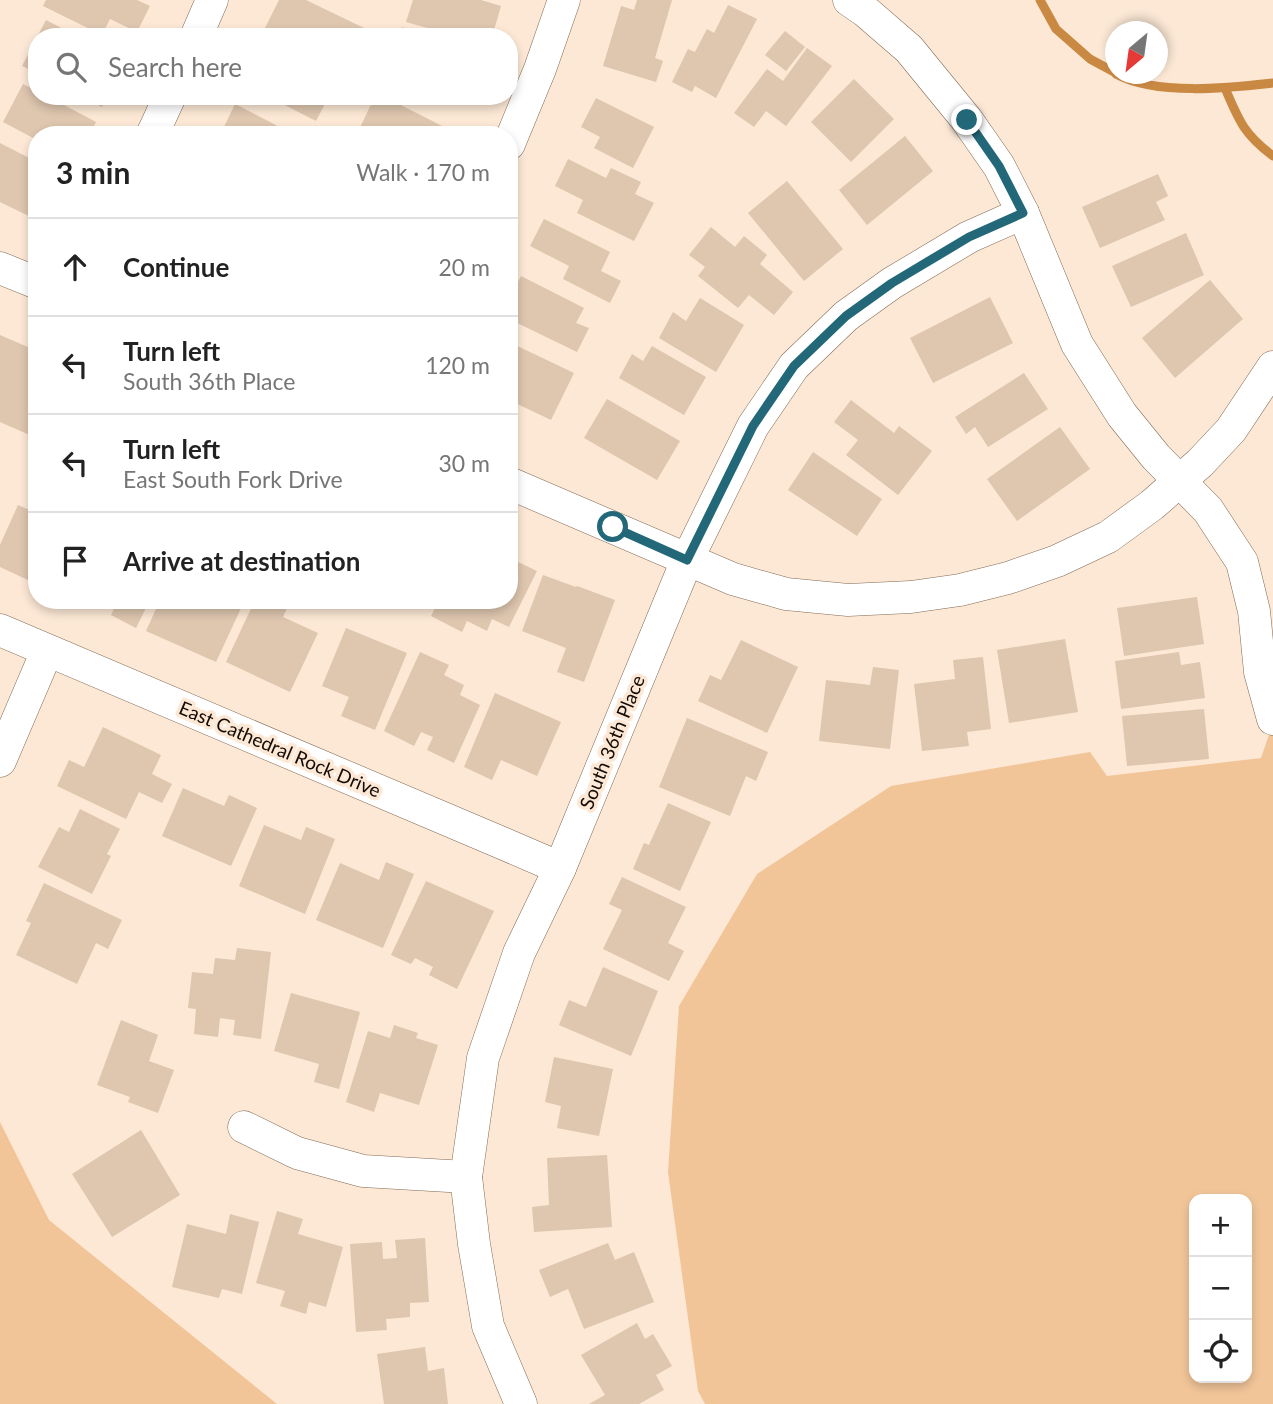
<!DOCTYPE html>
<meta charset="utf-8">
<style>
:root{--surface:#fff;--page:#f6f6f6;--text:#222;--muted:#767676;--line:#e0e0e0}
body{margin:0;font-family:Lato,sans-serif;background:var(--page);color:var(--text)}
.controls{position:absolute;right:21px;bottom:21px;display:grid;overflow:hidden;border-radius:14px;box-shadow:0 4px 10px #0003}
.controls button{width:63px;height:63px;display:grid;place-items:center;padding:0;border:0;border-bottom:2px solid var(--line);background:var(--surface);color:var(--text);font:35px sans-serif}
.compass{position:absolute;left:1105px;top:21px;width:63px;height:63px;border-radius:50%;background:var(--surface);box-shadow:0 4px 10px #0003;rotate:209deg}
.stop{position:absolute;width:21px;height:21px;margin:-16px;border:5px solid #236878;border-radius:50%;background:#fff}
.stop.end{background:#236878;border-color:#fff;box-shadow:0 2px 7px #0008}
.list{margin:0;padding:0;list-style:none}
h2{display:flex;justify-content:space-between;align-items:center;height:91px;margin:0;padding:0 28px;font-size:30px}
h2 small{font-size:23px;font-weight:400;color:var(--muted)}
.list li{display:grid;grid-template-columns:46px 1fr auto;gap:21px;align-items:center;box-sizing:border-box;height:98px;padding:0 28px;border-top:2px solid var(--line)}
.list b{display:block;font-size:26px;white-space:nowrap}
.list p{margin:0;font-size:23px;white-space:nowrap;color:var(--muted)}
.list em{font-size:23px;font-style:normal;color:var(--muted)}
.icon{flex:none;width:38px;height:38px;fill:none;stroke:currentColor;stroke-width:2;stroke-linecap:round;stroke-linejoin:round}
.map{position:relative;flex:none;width:1273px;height:1404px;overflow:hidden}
.search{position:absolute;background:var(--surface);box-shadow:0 4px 10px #0003;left:28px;top:28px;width:490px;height:77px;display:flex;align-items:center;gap:18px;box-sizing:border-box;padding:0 24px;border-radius:28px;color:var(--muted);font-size:26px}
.panel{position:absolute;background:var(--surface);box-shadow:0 4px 10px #0003;left:28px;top:126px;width:490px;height:483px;border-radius:28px}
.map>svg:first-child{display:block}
.green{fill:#f2c599;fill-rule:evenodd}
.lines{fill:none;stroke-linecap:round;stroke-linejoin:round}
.stream{stroke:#c98943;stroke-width:9}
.building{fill:#dec6af}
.minor-casing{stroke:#806b56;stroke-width:33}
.minor{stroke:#fff;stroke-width:32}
.route{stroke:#236878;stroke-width:9}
.labels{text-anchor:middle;stroke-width:7;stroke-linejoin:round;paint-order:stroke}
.street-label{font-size:19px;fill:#120a04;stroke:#fce8d5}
</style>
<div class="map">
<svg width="1273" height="1404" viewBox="0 0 1273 1404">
<rect width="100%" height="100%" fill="#fce8d5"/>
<g class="green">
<path d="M1273,723v681h-568l-7,-13 -30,-219 11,-166 78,-132 134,-88 199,-34 17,24 154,-18zM1194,1199h53v179h-53z"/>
<path d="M0,1122l49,98 228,184h-277z"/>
</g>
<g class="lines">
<g class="stream">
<path d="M1040,0l16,29 34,30 26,14"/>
<path d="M1116,74c41,22 112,14 157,9"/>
<path d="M1225,88c14,33 19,46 48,68"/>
</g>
</g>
<g class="building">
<path d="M46,0h91l13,6 -13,26 -27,-13 -8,16 -59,-29z"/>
<path d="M279,0h27l58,28 -5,9h-91l-6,-3z"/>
<path d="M413,0h68l20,6 -9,31h-33l-53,-15z"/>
<path d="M637,0h35l-17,58 8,3 -7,21 -53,-16 18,-60 13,4z"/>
<path d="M728,5l29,14 -41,79 -21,-12 -3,6 -20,-10 16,-33 7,3 12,-23 7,4z"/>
<path d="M46,20l33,17h-42v36l-15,-7z"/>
<path d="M402,27l27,9v1h-31z"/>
<path d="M785,31l20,16 -19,24 -21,-16z"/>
<path d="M807,48l25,18 -46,60 -20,-15 -12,16 -20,-14 33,-44 16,12z"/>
<path d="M854,79l40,40 -43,43 -40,-40z"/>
<path d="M23,84l14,7v5h10l49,26 -7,13h-52v5l-34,-18z"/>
<path d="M81,96h27l-6,11z"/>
<path d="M267,96h62l-13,25z"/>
<path d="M375,96h8l69,35 -2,4h-91l-2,-1z"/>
<path d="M596,98l58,29 -21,41 -39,-20 6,-11 -19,-10z"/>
<path d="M235,104l60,31h-75z"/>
<path d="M905,136l28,35 -66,54 -28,-35z"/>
<path d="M0,143l37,19v58l-37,-18z"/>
<path d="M568,159l38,19 5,-10 30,14 -6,12 19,9 -20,38 -57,-28 6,-13 -28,-14z"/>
<path d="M1158,174l10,22 -12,6 9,18 -65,28 -18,-41z"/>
<path d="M787,181l56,68 -39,32 -56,-68z"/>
<path d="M544,219l66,33 -9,19 20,10 -11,22 -47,-24 6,-13 -39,-20z"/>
<path d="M711,227l24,20 9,-11 23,19 -7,9 33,28 -19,23 -25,-20 -11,13 -40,-32 7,-9 -16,-12z"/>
<path d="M1186,233l18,42 -73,32 -19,-41z"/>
<path d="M521,276l63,32 -8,15 13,5 -12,24 -68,-33v-20z"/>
<path d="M1210,280l33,39 -68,59 -33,-40z"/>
<path d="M990,297l23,46 -80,40 -23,-45z"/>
<path d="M700,298l44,27 -28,47 -57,-34 14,-26 13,9z"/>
<path d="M0,335l37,16v74l-5,11 -32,-14z"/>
<path d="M509,342l65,31 -23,47 -42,-20z"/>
<path d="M652,346l54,31 -22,38 -65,-37 13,-24 11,7z"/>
<path d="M1024,373l24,36 -60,38 -13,-20 -9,7 -11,-17z"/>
<path d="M607,399l73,42 -23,39 -73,-42z"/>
<path d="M851,400l43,33 5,-7 33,25 -34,44 -52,-40 12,-15 -24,-18z"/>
<path d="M1060,427l30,42 -73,52 -30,-42z"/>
<path d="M813,452l69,47 -25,37 -69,-46z"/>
<path d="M18,505l19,8v56l-2,-1 -5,13 -30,-14v-22z"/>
<path d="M514,560l23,11 -28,56 -17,-8 -5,12 -20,-10 -5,11 -31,-16 8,-16h70v-29z"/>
<path d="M543,575l33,12 1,-1 38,14 -31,82 -27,-10 9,-24 -44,-17z"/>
<path d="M1197,597l7,47 -80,12 -7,-48z"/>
<path d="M118,600h32l-14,28 -25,-13z"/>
<path d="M160,600h77l6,4 -27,58 -70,-31z"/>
<path d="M255,600h30l5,2 -7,15 35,16 -28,59 -64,-30z"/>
<path d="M346,628l61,25 -32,77 -34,-14 8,-19 -27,-11z"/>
<path d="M1065,639l13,73 -69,11 -12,-73z"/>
<path d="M741,640l57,27 -31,66 -69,-32 12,-26 11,5z"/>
<path d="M420,652l29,13 -5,10 20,10 -4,10 20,10 -26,58 -27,-13 6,-13 -12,-5 -7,14 -30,-15z"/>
<path d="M1179,652l2,13 19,-3 5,36 -84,11 -6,-48z"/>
<path d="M983,657l8,72 -24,3 2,14 -47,5 -8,-67 41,-5 -2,-19z"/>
<path d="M873,667l26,3 -9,79 -71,-8 7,-61 44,5z"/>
<path d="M495,693l66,29 -24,54 -36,-16 -9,20 -28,-13z"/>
<path d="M1204,709l5,50 -82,7 -5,-50z"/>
<path d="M687,718l81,34 -12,29 -10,-5 -16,40 -71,-29z"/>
<path d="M103,727l58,28 -9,19 20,10 -10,19 -23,-11 -13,27 -69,-33 12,-26 15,7z"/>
<path d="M183,788l41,18 5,-11 28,13 -26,58 -69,-30z"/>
<path d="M668,803l43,19 -31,69 -47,-22 11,-26 5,2z"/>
<path d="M80,809l40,20 -13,25 4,2 -19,38 -54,-27 21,-40 10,5z"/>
<path d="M264,825l37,15 5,-13 29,12 -30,75 -66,-28z"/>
<path d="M386,862l28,12 -31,74 -67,-28 24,-57 39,17z"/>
<path d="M622,877l64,30 -18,36 16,8 -15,30 -66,-32 19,-39 -13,-6z"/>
<path d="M426,881l68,30 -37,78 -28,-14 4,-8 -18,-9 -4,6 -20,-9z"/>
<path d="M44,883l78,37 -14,29 -12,-6 -19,41 -61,-29 15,-32 -5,-2z"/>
<path d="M237,948l34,4 -10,87 -28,-4 2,-15 -15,-2 -2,19 -24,-3 2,-25 -8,-1 4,-36 21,2 2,-16 20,2z"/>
<path d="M603,967l55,24 -27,65 -72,-31 10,-25 17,7z"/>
<path d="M291,993l69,19 -21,77 -25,-7 5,-18 -45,-13z"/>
<path d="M121,1020l37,15 -9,26 25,9 -16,43 -30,-11 2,-5 -33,-12z"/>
<path d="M394,1025l24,8 -2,5 22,7 -19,60 -39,-12 -6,19 -28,-10 22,-71 22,7z"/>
<path d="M554,1057l59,12 -14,67 -42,-8 4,-22 -16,-4z"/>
<path d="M141,1130l39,65 -68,42 -40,-63z"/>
<path d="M607,1155l5,72 -78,5 -2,-25 17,-2 -2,-47z"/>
<path d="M277,1211l26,8 -5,15 45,13 -17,60 -17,-5 -3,12 -26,-8 5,-15 -29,-8z"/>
<path d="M230,1214l29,8 -17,72 -20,-5 -3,9 -47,-11 15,-63 39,10z"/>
<path d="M425,1238l4,64 -19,1v14l-24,2 1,11 -31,2 -6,-88 32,-2 1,17 14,-1 -2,-18z"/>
<path d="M608,1243l7,17 19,-8 20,50 -70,27 -16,-40 -18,8 -11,-27z"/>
<path d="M637,1323l8,16 8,-5 19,32 -16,9 8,15 -25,14h-50l16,-9 -24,-40z"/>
<path d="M425,1347l3,24 16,-3 4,36h-64l-7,-50z"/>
</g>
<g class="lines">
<defs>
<g id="minor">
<path d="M849,0l16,11 44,38 58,71 32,46 24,47 54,131 45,71 34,42 52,53 34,52 12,49 6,61 13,47"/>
<path d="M196,37l16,-37"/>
<path d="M152,135l18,-39"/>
<path d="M509,144l31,-75 24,-69"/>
<path d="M0,268l37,15"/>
<path d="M509,483l224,96 53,15 62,6 63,-3 49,-7 48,-12 49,-17 51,-24 44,-32 48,-42 31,-33 42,-63"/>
<path d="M0,630l502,213 58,25"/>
<path d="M0,761l47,-110"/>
<path d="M244,1127l53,26 66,18 103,6"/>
<path d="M521,1404l-33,-78 -14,-82 -8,-67 17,-119 36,-105 41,-85 127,-308 66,-134 41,-60 52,-50 46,-33 77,-46 54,-24"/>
</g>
</defs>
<use href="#minor" class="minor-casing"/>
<use href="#minor" class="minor"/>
</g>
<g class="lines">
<path class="route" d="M613,527l74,33 66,-134 41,-60 52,-50 46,-33 77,-46 54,-24 -24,-47 -32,-46"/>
</g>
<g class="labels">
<g class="street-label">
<text transform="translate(612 742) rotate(-68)" y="7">South 36th Place</text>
<text transform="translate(280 749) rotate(23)" y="7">East Cathedral Rock Drive</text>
</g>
</g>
</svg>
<div class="controls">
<button>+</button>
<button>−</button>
<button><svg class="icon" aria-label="locate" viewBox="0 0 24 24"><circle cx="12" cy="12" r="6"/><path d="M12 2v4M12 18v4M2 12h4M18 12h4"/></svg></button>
</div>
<svg class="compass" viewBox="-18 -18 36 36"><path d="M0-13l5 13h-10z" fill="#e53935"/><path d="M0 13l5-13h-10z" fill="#767676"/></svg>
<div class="stop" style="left:613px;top:527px"></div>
<div class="stop end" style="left:967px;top:120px"></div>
<div class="search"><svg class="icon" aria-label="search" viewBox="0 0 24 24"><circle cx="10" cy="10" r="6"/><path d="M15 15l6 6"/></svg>Search here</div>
<section class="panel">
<h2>3 min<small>Walk · 170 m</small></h2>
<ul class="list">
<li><svg class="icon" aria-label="ahead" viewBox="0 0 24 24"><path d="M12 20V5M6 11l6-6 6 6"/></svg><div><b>Continue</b></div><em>20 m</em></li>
<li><svg class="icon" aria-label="left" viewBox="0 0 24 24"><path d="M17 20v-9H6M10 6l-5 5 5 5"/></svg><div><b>Turn left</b><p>South 36th Place</p></div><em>120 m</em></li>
<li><svg class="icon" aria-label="left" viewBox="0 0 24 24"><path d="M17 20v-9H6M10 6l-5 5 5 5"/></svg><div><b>Turn left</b><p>East South Fork Drive</p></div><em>30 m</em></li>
<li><svg class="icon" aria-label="arrive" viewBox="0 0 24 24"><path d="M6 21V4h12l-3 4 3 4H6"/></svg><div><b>Arrive at destination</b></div></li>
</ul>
</section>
</div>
